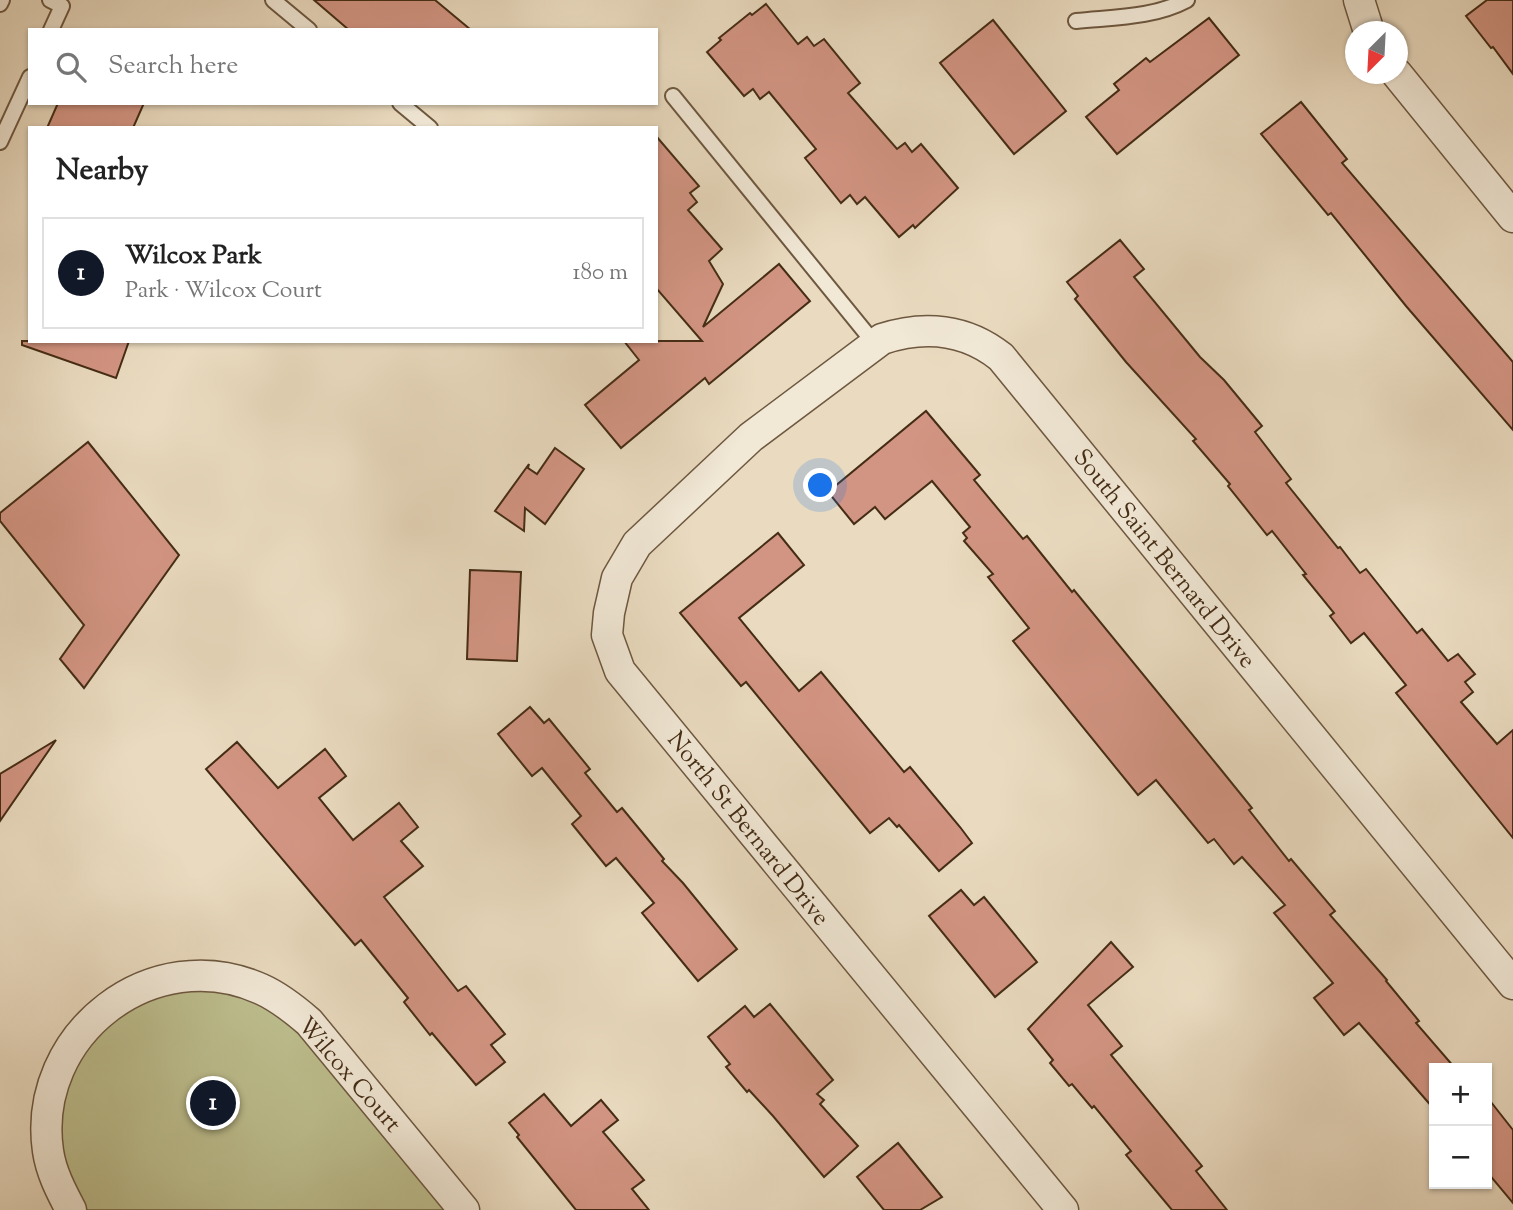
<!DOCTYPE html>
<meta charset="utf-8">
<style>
:root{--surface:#fff;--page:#f6f6f6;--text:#222;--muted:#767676;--line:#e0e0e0;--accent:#111827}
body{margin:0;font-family:"Sorts Mill Goudy",serif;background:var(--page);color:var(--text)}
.controls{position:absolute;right:21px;bottom:21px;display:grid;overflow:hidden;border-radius:0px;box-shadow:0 2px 5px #0004}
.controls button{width:63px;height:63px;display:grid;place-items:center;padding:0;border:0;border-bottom:2px solid var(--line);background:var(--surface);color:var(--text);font:35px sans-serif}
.compass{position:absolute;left:1345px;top:21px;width:63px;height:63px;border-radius:50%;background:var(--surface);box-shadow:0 2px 5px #0004;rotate:204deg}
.you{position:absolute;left:821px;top:486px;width:24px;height:24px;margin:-18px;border:5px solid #fff;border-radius:50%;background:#1a73e8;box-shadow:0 0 0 10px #1a73e833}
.badge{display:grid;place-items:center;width:46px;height:46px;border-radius:50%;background:var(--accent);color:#fff;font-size:23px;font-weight:700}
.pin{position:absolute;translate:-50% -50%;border:4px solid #fff;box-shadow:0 2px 7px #0006}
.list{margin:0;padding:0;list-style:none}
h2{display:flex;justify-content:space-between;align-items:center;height:91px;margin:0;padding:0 28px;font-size:30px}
h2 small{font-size:23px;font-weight:400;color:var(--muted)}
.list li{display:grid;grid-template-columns:46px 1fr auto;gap:21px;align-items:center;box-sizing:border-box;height:112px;margin:0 14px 14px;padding:0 14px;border:2px solid var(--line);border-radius:0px}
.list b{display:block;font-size:26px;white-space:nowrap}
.list p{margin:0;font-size:23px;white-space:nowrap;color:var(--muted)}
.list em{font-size:23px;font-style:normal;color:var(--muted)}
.icon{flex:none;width:38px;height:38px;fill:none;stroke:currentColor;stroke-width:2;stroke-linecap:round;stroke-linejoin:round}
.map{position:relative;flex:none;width:1513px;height:1210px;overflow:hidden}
.search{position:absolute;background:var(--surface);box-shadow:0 2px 5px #0004;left:28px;top:28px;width:630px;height:77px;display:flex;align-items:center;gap:18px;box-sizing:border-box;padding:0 24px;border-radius:0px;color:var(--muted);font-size:26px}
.panel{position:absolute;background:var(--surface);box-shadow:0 2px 5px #0004;left:28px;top:126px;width:630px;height:217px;border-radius:0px}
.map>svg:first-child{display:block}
.green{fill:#bdbe8e;stroke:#807552;stroke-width:2}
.building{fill:#d39583;stroke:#442c15;stroke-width:2}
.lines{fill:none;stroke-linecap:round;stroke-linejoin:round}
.lane-casing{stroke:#6e5840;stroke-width:18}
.street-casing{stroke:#6e5840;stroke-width:33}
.lane{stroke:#f1e8d6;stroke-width:14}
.street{stroke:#f1e8d6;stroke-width:30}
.labels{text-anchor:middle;stroke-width:6;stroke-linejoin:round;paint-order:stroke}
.street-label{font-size:24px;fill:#442c15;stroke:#f1e8d6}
</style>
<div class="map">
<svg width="1513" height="1210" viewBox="0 0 1513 1210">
<rect width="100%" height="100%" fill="#eadbc0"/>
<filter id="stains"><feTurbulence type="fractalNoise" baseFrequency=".00286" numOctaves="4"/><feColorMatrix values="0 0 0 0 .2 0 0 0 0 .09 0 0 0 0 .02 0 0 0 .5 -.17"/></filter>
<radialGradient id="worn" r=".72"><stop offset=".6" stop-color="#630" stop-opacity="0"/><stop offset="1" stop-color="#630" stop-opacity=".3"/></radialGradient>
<path class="green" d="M146,985l114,3 204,222h-393l-19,-123z"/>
<g class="building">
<path d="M314,0h121l36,30h-122z"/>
<path d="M1487,0h26v74l-20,-27 -2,1 -25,-32z"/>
<path d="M766,4l32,40 9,-7 7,9 10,-7 36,44 -12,10 49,56 8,-6 7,9 9,-8 37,44 -43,40 -2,-3 -14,12 -34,-40 -8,7 -7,-9 -9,8 -36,-45 11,-9 -47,-57 -9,7 -7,-10 -9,7 -37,-44 14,-12 -2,-2 31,-25 2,2z"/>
<path d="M1209,18l30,37 -122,99 -31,-37 33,-27 -5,-6 32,-26 4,4z"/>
<path d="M993,20l73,91 -52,43 -74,-91z"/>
<path d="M1301,102l46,57 -5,4 171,199v68l-107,-124 -75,-93 -3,2 -67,-81z"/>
<path d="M58,103h86l-11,25h-86z"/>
<path d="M656,136l43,50 -9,7 7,9 -9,8 34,39 -13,12 14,23 -20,43 76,-63 31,37 -101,83 -4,-6 -84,70 -36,-43 54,-45 -15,-19h78l-46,-53z"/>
<path d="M1120,240l24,29 -10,8 66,80 24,23 38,46 -7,6 36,47 -5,4 52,65 2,-1 20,26 6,-4 51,64 5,-4 26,32 10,-7 17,20 -10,8 8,10 -12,10 36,42 16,-14v108l-117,-145 10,-8 -42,-52 -13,10 -21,-27 4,-3 -31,-38 3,-1 -34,-43 -5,4 -39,-49 2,-2 -37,-43 3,-2 -70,-77 -51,-63 3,-3 -11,-14z"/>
<path d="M22,341h107l-13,37 -94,-33z"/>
<path d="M926,411l54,64 -6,5 49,59 4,-3 45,56 2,-2 144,176 34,42 -3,2 40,51 2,-2 44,52 -5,4 57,65 -1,1 33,40 -3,2 39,45h-21v41l-75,-86 -15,12 -30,-37 19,-15 -59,-70 11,-8 -43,-48 -8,7 -20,-25 -6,4 -52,-63 -18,15 -125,-154 16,-13 -41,-51 5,-3 -29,-33 3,-3 -4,-5 7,-6 -38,-46 -47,38 -10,-12 -21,17 -26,-32z"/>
<path d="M88,442l91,113 -95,133 -24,-29 24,-34 -84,-104v-8z"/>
<path d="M555,448l29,21 -39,55 -20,-16 -1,23 -29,-20 34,-47 -1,4 9,6z"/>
<path d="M778,533l26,32 -65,53 60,73 22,-19 83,100 6,-5 50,60 12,16 -33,28 -40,-46 -2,2 -8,-9 -19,15 -124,-151 -5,4 -61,-73z"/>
<path d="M470,570l51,2 -4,89 -50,-2z"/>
<path d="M530,707l14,16 5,-4 41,50 -5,4 32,39 5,-4 42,51 -2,2 21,22 54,66 -39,32 -56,-68 12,-10 -38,-45 -10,8 -34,-42 9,-8 -39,-48 -10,8 -34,-42z"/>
<path d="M56,740l-56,81v-47z"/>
<path d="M237,742l41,46 47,-39 21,27 -27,22 34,42 46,-37 19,24 -17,14 22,25 -39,31 74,94 8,-5 39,48 -14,11 14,17 -29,23 -44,-52 -2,2 -26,-33 4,-4 -47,-58 -6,5 -149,-176z"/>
<path d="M961,890l13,15 10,-8 53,65 -42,35 -66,-81z"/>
<path d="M1111,942l22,25 -45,38 34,41 -11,9 91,111 -6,5 31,39h-55l-46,-55 5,-4 -37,-45 -2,2 -20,-24 -3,2 -19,-23 3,-3 -25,-31z"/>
<path d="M770,1004l63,76 -16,14 7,6 -4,4 38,42 -34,31 -51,-61 -24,-26 -2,2 -21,-25 4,-3 -22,-27 37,-31 9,11z"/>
<path d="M544,1094l27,32 30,-26 17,20 -15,12 41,48 -12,9 17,21h-73l-59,-73 2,-2 -10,-12z"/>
<path d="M1487,1097l26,33v73l-26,-31z"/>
<path d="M898,1143l44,54 -22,13h-36l-27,-33z"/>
</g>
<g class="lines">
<defs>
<g id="lane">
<path d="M50,0l12,6 -11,24"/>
<path d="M273,0l36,30"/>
<path d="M0,4l2,-4"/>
<path d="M1076,21c38,-4 77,-3 111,-21"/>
<path d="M673,96l202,248"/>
<path d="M400,103l30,25"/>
<path d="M0,142l30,-65"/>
</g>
<g id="street">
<path d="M1359,0l10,32"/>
<path d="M1397,74l116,143"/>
<path d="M71,1210c-10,-19 -20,-38 -23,-59 -17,-117 105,-211 213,-162 18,8 33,20 48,33l155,188"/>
<path d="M1063,1210l-443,-539 -13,-36 2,-22 8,-35 20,-34 114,-107 131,-98c42,-14 84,-10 119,18l512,627"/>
</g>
</defs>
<use href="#lane" class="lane-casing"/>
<use href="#street" class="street-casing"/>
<use href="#lane" class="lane"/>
<use href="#street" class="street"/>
</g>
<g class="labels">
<g class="street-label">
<text transform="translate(1165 558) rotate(51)" y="8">South Saint Bernard Drive</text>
<text transform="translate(749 828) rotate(51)" y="8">North St Bernard Drive</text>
<text transform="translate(350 1074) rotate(49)" y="8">Wilcox Court</text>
</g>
</g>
<rect width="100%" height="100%" filter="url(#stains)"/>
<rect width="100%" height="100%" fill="url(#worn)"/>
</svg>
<div class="controls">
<button>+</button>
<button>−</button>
</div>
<svg class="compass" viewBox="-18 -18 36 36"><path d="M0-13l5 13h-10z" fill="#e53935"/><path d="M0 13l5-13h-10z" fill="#767676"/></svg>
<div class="you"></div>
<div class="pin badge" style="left:213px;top:1103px">1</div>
<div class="search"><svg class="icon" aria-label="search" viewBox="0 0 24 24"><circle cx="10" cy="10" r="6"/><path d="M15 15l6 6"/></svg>Search here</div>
<section class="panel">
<h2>Nearby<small></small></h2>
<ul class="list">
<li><span class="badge">1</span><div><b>Wilcox Park</b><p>Park · Wilcox Court</p></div><em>180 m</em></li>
</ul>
</section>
</div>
